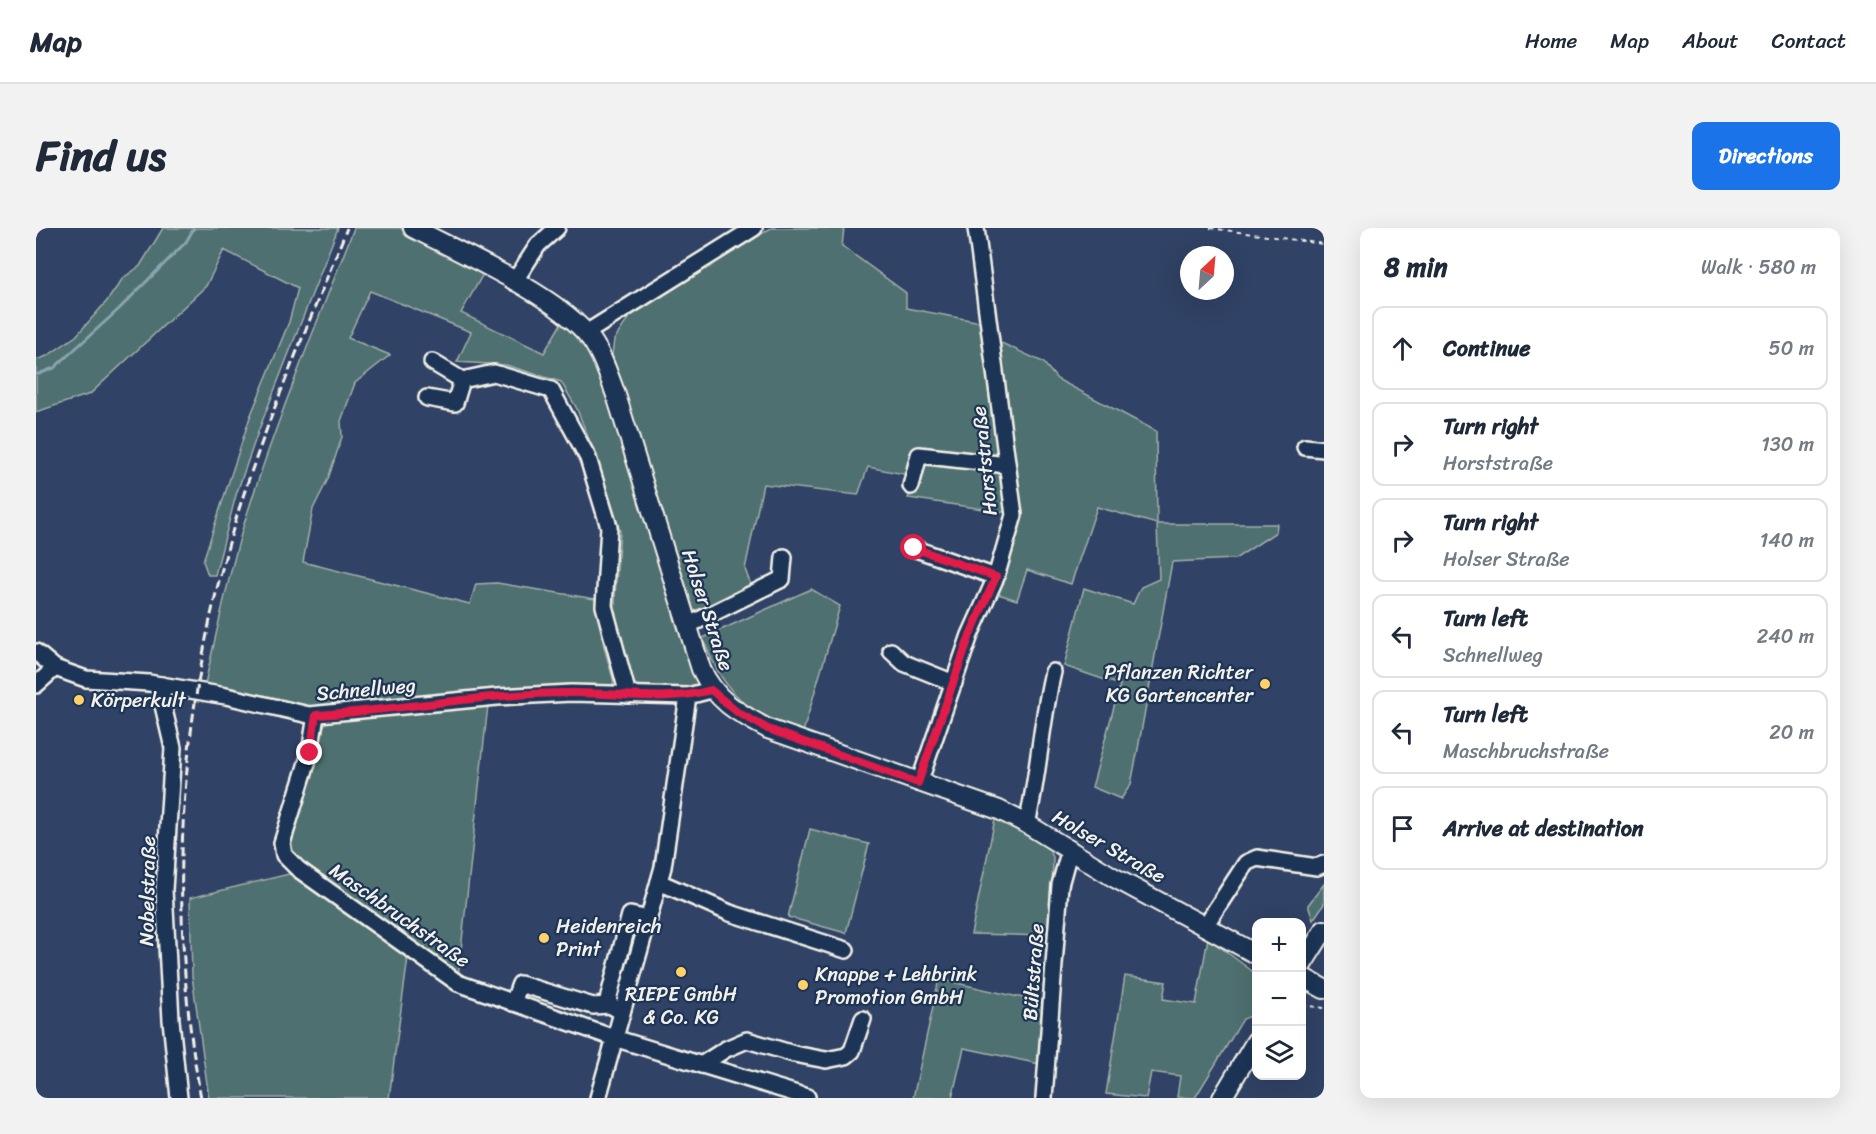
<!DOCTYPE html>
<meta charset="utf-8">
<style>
:root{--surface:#fff;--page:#f2f2f3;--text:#1f2937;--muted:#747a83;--line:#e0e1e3;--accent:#1a73e8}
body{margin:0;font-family:Sriracha,sans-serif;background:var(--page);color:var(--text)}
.controls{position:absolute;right:18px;bottom:18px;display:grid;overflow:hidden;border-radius:12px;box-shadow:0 6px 24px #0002}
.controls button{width:54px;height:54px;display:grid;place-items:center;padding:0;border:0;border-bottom:2px solid var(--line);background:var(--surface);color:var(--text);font:30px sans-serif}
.compass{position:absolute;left:1144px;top:18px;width:54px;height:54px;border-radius:50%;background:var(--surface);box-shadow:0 6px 24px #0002;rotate:26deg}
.stop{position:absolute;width:18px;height:18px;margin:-14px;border:4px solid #e11d48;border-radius:50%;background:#fff}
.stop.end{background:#e11d48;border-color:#fff;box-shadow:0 2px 6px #0008}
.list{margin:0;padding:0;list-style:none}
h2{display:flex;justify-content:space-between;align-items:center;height:78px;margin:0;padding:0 24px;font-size:26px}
h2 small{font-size:20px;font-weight:400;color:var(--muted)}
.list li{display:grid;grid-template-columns:39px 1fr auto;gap:18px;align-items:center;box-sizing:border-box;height:84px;margin:0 12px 12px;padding:0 12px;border:2px solid var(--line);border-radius:12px}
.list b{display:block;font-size:22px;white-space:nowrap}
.list p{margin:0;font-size:20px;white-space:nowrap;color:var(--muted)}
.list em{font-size:20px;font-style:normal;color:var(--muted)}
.icon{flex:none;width:33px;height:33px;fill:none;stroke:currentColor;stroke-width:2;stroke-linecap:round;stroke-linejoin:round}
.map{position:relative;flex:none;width:1288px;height:870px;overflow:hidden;border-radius:12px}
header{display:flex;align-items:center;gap:36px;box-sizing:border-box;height:84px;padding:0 30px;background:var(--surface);border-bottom:2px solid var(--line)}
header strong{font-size:28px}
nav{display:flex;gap:33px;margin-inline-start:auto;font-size:21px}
.intro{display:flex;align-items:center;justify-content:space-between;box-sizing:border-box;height:144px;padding:0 36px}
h1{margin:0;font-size:42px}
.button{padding:15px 27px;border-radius:12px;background:var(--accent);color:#fff;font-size:21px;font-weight:700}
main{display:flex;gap:36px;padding:0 36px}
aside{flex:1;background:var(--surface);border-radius:12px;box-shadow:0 6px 24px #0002}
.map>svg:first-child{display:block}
.green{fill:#4f6f6f;stroke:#a2b0ac;stroke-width:1.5}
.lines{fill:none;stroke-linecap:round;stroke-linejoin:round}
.stream{stroke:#8ba4b1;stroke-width:3}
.minor-casing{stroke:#f4f1e8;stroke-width:20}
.major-casing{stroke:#f4f1e8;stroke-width:22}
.path{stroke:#f4f1e8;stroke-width:2;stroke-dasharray:4.5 4.5;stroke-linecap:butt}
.minor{stroke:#1d3557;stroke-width:15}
.major{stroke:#1d3557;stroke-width:18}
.rail{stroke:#f4f1e8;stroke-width:3;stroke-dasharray:9 4.5;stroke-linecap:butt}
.route{stroke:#e11d48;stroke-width:8}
.poi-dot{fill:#ffd166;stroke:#1d3557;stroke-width:2}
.labels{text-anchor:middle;stroke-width:4.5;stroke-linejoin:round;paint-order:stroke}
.street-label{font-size:20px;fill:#f4f1e8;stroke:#1d3557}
.poi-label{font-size:20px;fill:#f4f1e8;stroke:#1d3557;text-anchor:start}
</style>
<header>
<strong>Map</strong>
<nav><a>Home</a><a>Map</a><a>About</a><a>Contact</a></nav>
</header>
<div class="intro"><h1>Find us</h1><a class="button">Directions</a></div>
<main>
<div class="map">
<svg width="1288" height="870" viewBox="0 0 1288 870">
<rect width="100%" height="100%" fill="#304265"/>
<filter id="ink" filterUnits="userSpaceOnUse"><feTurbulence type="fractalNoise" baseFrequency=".0167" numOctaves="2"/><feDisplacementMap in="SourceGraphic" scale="12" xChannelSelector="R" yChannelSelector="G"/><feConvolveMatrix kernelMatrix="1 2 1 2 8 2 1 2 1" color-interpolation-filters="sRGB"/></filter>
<g filter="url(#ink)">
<g class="green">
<path d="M127,0h175l-80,204 -22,63 -21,80h-7l-5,-14 47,-144 39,-95 9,-34 -74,-38 -18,36 -116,108 -54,18v-52l11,-4 29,-20 31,-35 16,-23 17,-12z"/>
<path d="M318,0h46l83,46 -22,39 83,40 18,-31c29,26 32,39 45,75l93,282 -4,7 -15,4 -40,-1 -9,-8 -16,-57 -1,-28 5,-65 -23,-72 -21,-52 -15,-25 -55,-17 -49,-3 14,-30 -101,-41 -22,47 42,17 -35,28 -14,38 1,16 -14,42 -15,30 -10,53 167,42 6,-20 21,-1 98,16 9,48 10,35 -3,5 -302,24 -104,-27c12,-53 23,-108 39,-160 31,-101 72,-198 110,-296z"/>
<path d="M735,0h73l-2,18 64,47v15l80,15 25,190 -103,-15 12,-21 -52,-10 -10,28 -95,-11 -18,85 7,19 -58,23 -82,-256 2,-15 16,-24z"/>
<path d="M961,113l46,21 14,17 99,52 1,93h120l-1,8 -41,27 -63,3 -34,187 -7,35 -10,15 -29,-12 28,-102 -56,-19 20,-78 49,16 8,-17 18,-8 -2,-55 -60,-17 -26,77 -44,-14 -10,30 -22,-7 26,-78z"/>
<path d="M775,361l29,17 -37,126c-54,-18 -81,-39 -100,-94z"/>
<path d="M452,477l-30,272 -158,-111 -12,-15v-13l33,-108 6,-9z"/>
<path d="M960,586l51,31 6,12 -2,79 -80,-2z"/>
<path d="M774,601l59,15 -23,89 -58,-16z"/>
<path d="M257,645l116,77 -20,148h-180l-17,-122 -2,-78z"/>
<path d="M1288,656v20l-11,16 -5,-15z"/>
<path d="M1172,710l48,36v40l-13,5 -48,79 -18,-1 3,-21 -29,-4 -5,26 -40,-4 19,-118 41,6 -3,17 33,5z"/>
<path d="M903,751l106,24 -5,61 -76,-16 -12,50h-39z"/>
</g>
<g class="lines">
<path class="stream" d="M0,147l18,-7 64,-58 68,-68 8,-14"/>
<defs>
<g id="minor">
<path d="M478,54l24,-37 19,-17"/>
<path d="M550,105l168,-105"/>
<path d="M396,134l30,18"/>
<path d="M391,170l28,5 7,-23 32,-7 57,17 37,68 21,69 -5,79 24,89"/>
<path d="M1269,219l19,2"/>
<path d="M875,258l8,-31 88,10"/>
<path d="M877,320l83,29"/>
<path d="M653,397l93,-46 2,-22"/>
<path d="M855,423l13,12 50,20"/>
<path d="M0,424l19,16 31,11 63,4 77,13 83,19 188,-18 74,-4 117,3 23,-6"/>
<path d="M0,457l19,-17"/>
<path d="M126,457v16l11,47 -9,142 7,130 8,78"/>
<path d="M280,487l-6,38 -28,90 2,12 14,14 160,114 156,55 193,59"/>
<path d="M883,555l51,-148 26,-58 18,-62 -38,-287"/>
<path d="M991,596c12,-51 14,-102 26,-152"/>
<path d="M623,654l71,31 116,37"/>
<path d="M1169,698l41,-63 11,-5 60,9 7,-3"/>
<path d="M477,775l7,-19 73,22 17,-1"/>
<path d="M586,784l-12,-7 -2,-5 22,-85 19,4"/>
<path d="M665,837l25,-16 21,-9 47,14 32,6 20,-4 6,-5 11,-32"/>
<path d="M562,870l65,-231 25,-171"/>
<path d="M1008,870l16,-213 10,-36"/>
</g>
<g id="major">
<path d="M377,0c48,25 138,65 173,105 15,17 22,41 30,62l85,274c16,33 36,43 67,60l231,81 28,14 86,53 143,77"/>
<path d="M1266,737l22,-35"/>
<path d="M1266,749l22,12"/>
<path d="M1186,870l34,-57"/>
</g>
</defs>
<use href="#minor" class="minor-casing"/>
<use href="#major" class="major-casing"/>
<g class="path">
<path d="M1174,0l114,16"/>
<path d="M1266,777l22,3"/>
</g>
<use href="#minor" class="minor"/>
<use href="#major" class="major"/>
<path class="rail" d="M165,870c-39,-210 -18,-433 53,-634 28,-80 62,-158 93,-236"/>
</g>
</g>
<g class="lines" filter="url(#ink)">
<path class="route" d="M274,525l6,-38c85,-5 169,-22 255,-22 47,-1 95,10 140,-3l26,22 31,17 150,54 52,-148 26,-58 -82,-29"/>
</g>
<g class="poi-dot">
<circle cx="1229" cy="456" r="6"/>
<circle cx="43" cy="472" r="6"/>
<circle cx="508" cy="710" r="6"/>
<circle cx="645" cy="744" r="6"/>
<circle cx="767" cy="757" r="6"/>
</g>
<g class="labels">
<g class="street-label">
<text transform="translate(948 233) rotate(-96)" y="7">Horststraße</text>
<text transform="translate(672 382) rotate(72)" y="7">Holser Straße</text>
<text transform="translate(330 461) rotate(-5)" y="7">Schnellweg</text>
<text transform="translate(1073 618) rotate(30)" y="7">Holser Straße</text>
<text transform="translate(111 663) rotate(-89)" y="7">Nobelstraße</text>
<text transform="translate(364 687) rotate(35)" y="7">Maschbruchstraße</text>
<text transform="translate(997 744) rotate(-86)" y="7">Bültstraße</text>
</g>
<g class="poi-label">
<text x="1217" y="451" text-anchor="end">Pflanzen Richter<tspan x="1217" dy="23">KG Gartencenter</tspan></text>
<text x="55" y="479">Körperkult</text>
<text x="520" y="705">Heidenreich<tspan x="520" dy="23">Print</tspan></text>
<text x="779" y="753">Knappe + Lehbrink<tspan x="779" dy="23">Promotion GmbH</tspan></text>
<text x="645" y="773" text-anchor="middle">RIEPE GmbH<tspan x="645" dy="23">&amp; Co. KG</tspan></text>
</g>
</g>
</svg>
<div class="controls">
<button>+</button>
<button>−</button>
<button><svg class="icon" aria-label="layers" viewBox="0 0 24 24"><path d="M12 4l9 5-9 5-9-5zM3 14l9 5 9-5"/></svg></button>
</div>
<svg class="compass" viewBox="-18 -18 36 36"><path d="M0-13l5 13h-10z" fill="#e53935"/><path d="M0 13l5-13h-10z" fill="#747a83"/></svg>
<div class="stop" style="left:878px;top:320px"></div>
<div class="stop end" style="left:274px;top:525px"></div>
</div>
<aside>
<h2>8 min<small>Walk · 580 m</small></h2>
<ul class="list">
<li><svg class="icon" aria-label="ahead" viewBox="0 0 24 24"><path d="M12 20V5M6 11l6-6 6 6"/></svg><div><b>Continue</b></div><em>50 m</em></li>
<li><svg class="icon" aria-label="right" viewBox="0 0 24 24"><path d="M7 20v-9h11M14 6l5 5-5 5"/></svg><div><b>Turn right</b><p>Horststraße</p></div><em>130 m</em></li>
<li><svg class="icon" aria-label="right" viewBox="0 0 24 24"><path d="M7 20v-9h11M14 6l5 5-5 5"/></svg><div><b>Turn right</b><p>Holser Straße</p></div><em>140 m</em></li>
<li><svg class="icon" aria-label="left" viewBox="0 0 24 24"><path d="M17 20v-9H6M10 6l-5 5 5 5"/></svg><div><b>Turn left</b><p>Schnellweg</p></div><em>240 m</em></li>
<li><svg class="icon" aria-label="left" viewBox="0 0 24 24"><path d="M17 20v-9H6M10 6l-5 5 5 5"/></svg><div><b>Turn left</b><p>Maschbruchstraße</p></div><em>20 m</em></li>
<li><svg class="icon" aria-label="arrive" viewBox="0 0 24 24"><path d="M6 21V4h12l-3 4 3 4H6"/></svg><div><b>Arrive at destination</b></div></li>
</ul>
</aside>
</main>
